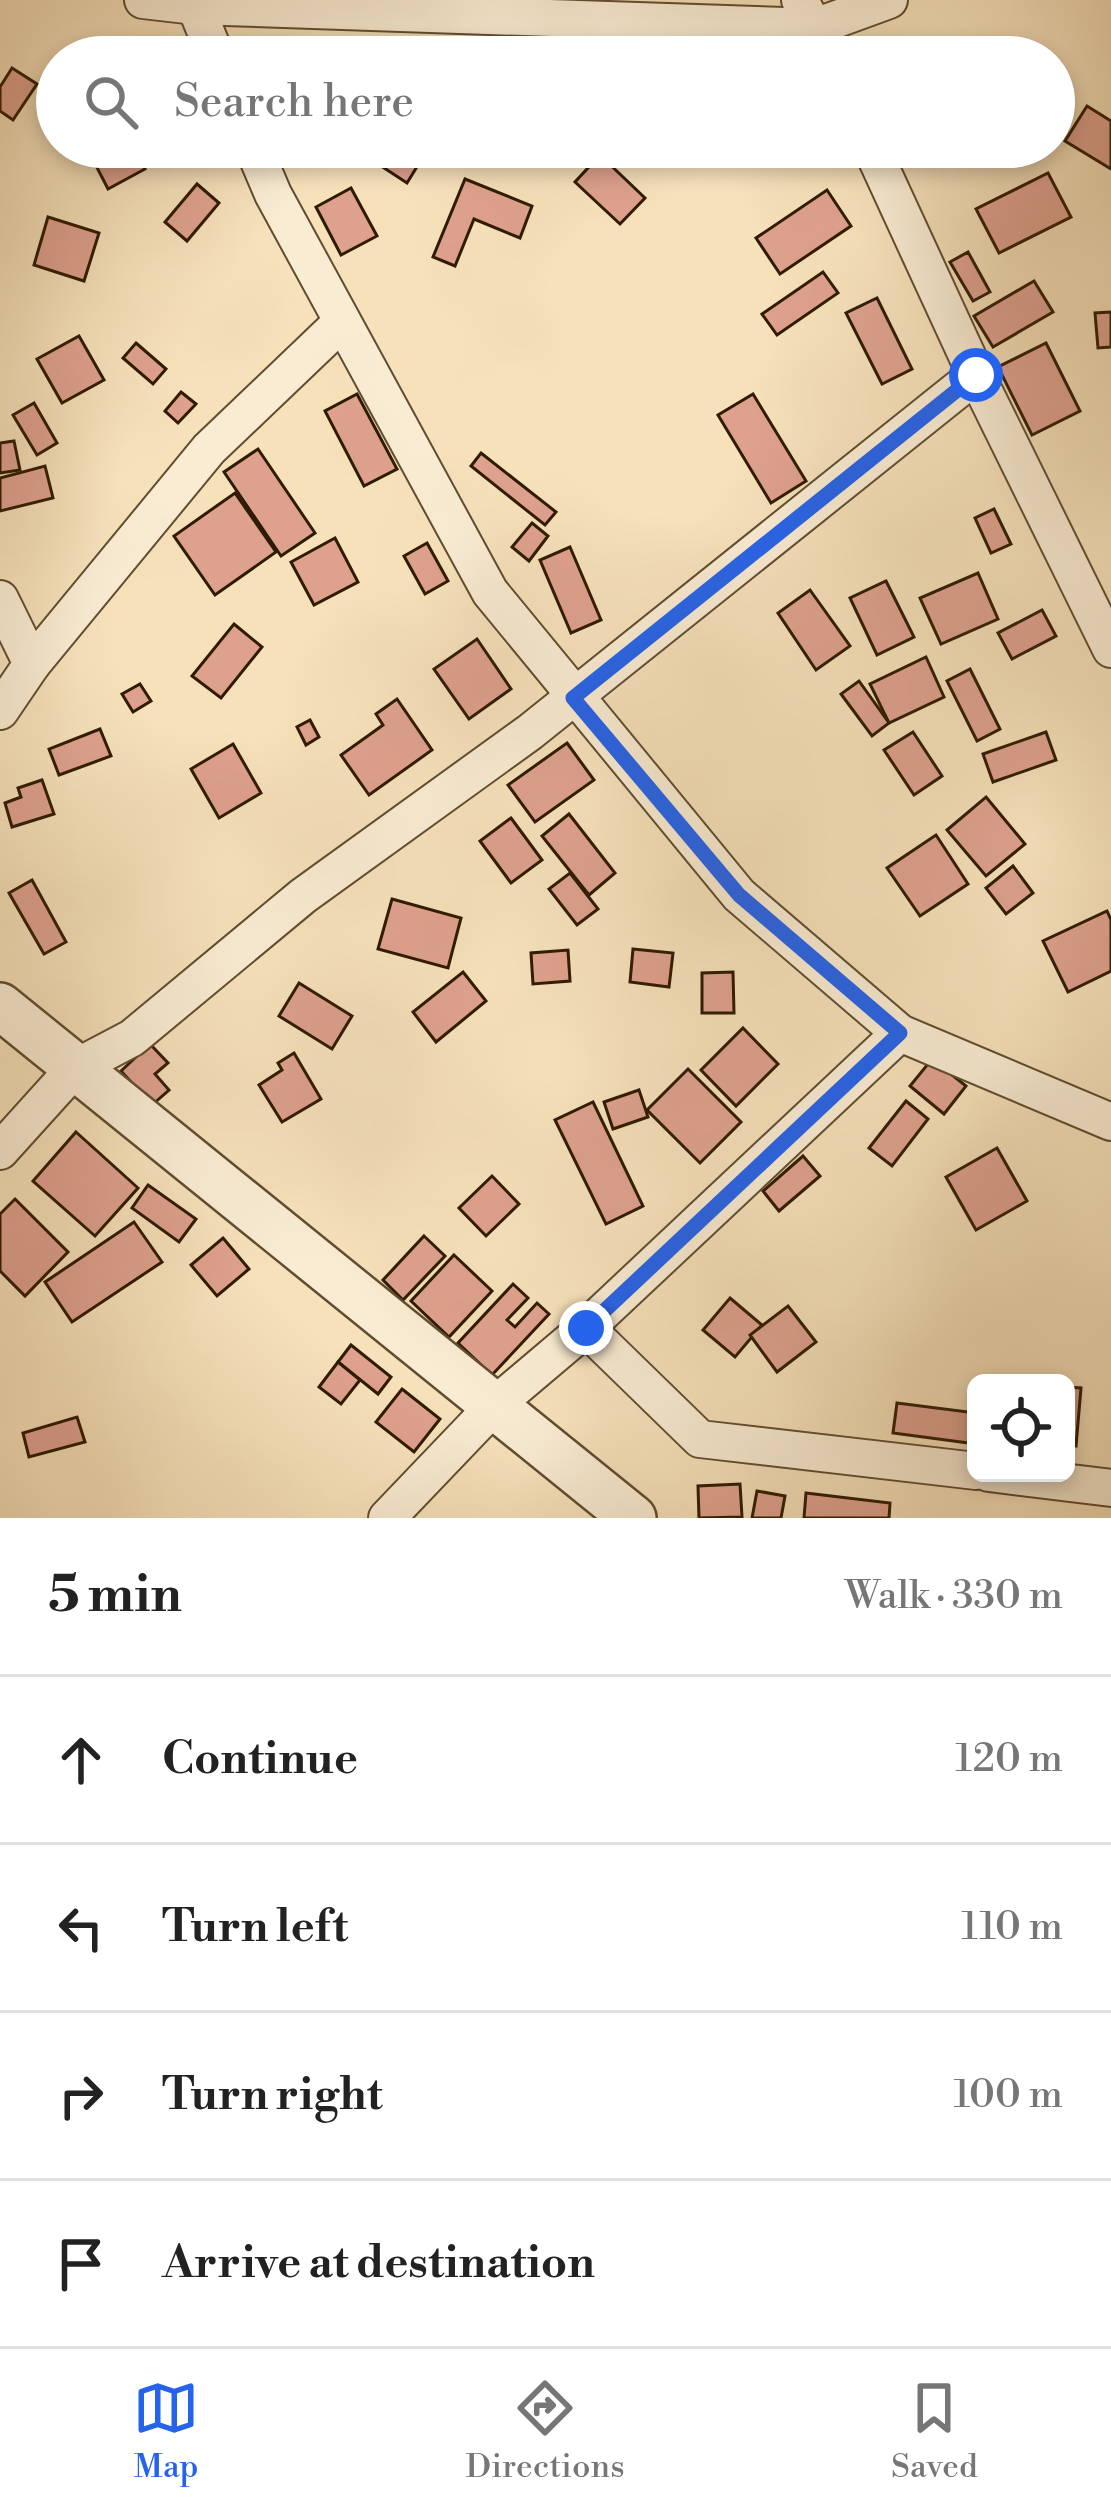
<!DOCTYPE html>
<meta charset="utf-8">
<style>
:root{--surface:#fff;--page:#f2f2f2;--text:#222;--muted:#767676;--line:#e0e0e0;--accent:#2563eb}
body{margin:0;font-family:"Libre Bodoni",serif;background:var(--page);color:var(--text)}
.controls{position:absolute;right:36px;bottom:36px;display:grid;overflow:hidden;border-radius:18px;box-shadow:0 6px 18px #0003}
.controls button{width:108px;height:108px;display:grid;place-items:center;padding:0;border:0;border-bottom:3px solid var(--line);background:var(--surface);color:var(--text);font:60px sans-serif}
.stop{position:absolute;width:36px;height:36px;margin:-27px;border:9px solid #2563eb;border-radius:50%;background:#fff}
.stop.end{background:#2563eb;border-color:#fff;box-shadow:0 3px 12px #0008}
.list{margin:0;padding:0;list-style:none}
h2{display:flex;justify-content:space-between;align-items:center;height:156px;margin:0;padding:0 48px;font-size:51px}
h2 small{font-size:39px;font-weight:400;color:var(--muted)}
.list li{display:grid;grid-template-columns:78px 1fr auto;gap:36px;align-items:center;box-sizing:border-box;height:168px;padding:0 48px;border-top:3px solid var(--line)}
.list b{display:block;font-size:45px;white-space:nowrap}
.list em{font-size:39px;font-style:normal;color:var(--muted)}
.icon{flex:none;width:66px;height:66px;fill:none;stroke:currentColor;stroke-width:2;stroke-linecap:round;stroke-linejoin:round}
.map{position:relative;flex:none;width:1111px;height:1518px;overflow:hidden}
.search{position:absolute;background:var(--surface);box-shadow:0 6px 18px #0003;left:36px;right:36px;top:36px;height:132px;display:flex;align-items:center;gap:30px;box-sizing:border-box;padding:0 42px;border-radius:66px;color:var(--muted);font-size:45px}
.sheet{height:828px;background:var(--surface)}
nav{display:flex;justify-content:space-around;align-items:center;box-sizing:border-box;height:168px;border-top:3px solid var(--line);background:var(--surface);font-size:33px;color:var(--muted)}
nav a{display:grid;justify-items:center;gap:6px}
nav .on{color:var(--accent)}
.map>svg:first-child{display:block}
.building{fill:#dea18e;stroke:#2f1b00;stroke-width:3}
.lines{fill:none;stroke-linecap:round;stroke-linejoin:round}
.minor-casing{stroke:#614c2f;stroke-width:40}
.tertiary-casing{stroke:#614c2f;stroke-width:50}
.minor{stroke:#f9ecd3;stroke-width:36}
.tertiary{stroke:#f9ecd3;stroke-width:45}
.route{stroke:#2563eb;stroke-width:15}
</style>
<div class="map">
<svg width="1111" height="1518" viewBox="0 0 1111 1518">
<rect width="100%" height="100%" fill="#f6e1bb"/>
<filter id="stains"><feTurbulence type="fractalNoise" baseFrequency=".00167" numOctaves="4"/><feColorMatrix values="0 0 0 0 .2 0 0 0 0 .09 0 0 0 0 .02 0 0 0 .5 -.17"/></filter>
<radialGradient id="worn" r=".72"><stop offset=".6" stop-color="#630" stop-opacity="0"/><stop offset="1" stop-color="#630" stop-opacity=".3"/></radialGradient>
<g class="building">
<path d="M12,68l25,16 -24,36 -13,-9v-24z"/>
<path d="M1087,106l24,15v48l-46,-28z"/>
<path d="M108,147h25l12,22 -37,20 -17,-33z"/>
<path d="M376,147h32l15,10 -16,26 -38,-25z"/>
<path d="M600,155l45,43 -25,26 -45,-42z"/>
<path d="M1048,173l23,44 -72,36 -23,-44z"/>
<path d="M465,179l67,27 -12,32 -46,-19 -19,47 -22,-9z"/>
<path d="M197,184l22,19 -32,38 -22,-19z"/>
<path d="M351,188l26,48 -36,19 -25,-48z"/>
<path d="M827,190l24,36 -71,48 -24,-36z"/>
<path d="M48,217l51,16 -15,48 -50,-16z"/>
<path d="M968,252l22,40 -17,9 -23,-39z"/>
<path d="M823,272l15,21 -61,42 -15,-21z"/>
<path d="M1034,281l19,31 -60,35 -19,-31z"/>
<path d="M877,298l35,71 -30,15 -36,-71z"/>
<path d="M1111,312v35l-13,1 -3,-35z"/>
<path d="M79,336l25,44 -42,23 -25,-44z"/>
<path d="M136,343l30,26 -13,15 -30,-26z"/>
<path d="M1046,343l34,68 -48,24 -34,-68z"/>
<path d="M181,392l15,12 -18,19 -13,-12z"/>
<path d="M357,394l40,75 -33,17 -39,-75z"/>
<path d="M753,394l53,87 -35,22 -53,-88z"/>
<path d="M34,403l23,40 -20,12 -24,-40z"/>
<path d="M14,441l6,29 -20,3v-30z"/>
<path d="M258,449l57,84 -34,23 -57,-84z"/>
<path d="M481,453l75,59 -11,13 -74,-59z"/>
<path d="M45,466l8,32 -53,13v-33z"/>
<path d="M235,493l41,59 -61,43 -41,-59z"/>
<path d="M994,509l17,35 -20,9 -16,-35z"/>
<path d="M532,523l16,13 -19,25 -17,-14z"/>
<path d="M335,538l23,44 -44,23 -23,-43z"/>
<path d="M427,543l21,38 -23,13 -21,-38z"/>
<path d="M570,547l31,73 -30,13 -31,-73z"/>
<path d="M978,573l20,46 -57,25 -21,-46z"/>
<path d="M886,581l28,56 -37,18 -27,-57z"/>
<path d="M810,590l40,56 -34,24 -38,-57z"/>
<path d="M1042,610l14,26 -44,23 -14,-26z"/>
<path d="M234,624l28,23 -41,51 -29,-22z"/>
<path d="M477,639l34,50 -42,30 -35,-50z"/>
<path d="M926,657l18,40 -55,26 -19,-39z"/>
<path d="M970,669l30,60 -23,12 -30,-60z"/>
<path d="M859,681l30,42 -17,13 -31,-42z"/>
<path d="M140,684l11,17 -18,11 -11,-18z"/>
<path d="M397,699l35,51 -63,45 -28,-40 42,-30 -7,-11z"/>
<path d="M310,720l9,17 -13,8 -9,-18z"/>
<path d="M100,729l11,27 -52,19 -10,-26z"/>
<path d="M913,732l29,44 -28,19 -30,-45z"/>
<path d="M1046,732l10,28 -63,22 -10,-28z"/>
<path d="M567,743l27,37 -59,42 -27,-37z"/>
<path d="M233,744l28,49 -42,25 -28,-49z"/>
<path d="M42,780l12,34 -42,13 -7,-24 16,-6 -3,-9z"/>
<path d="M986,797l39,47 -39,32 -39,-46z"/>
<path d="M569,814l46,59 -26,22 -47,-59z"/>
<path d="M511,818l31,42 -31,23 -31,-42z"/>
<path d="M936,835l32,49 -48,32 -33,-48z"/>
<path d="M1013,866l20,27 -27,21 -20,-26z"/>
<path d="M570,873l28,36 -21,16 -28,-36z"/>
<path d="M32,880l34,62 -22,12 -35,-61z"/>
<path d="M392,899l69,19 -13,50 -70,-19z"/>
<path d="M1107,911l4,9v51l-43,21 -25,-51z"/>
<path d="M633,949l40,4 -4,34 -39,-5z"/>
<path d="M568,950l2,31 -37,3 -2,-31z"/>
<path d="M463,972l23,29 -50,41 -23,-30z"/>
<path d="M733,972l1,41h-32v-40z"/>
<path d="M299,983l53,33 -20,33 -53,-33z"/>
<path d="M743,1028l35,36 -42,42 -35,-36z"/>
<path d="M150,1044l18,19 -13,11 14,16 -17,15 -31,-34z"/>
<path d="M294,1053l27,46 -39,23 -23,-37 23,-15 -4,-7z"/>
<path d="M932,1059l34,27 -22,28 -34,-28z"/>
<path d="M688,1069l53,53 -41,41 -53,-53z"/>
<path d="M639,1090l9,27 -35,12 -9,-27z"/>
<path d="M906,1101l22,18 -36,47 -23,-18z"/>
<path d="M593,1102l50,104 -37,18 -51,-104z"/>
<path d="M76,1132l62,56 -43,48 -62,-55z"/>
<path d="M997,1148l30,53 -51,29 -30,-53z"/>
<path d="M803,1156l17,20 -41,35 -16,-20z"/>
<path d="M492,1176l27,28 -33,32 -27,-28z"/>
<path d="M148,1185l48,34 -17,23 -47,-34z"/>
<path d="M15,1199l53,53 -43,44 -25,-25v-57z"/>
<path d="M134,1222l28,40 -90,60 -27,-40z"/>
<path d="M424,1236l21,20 -42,44 -20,-20z"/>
<path d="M223,1238l26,31 -32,27 -26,-31z"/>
<path d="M454,1255l38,36 -43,46 -38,-36z"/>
<path d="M513,1284l15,14 -21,22 8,7 22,-24 12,11 -57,61 -34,-32z"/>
<path d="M730,1298l32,27 -27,32 -32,-27z"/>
<path d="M788,1306l28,36 -39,30 -27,-37z"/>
<path d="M351,1345l40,32 -13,17 -40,-32z"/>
<path d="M338,1362l22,18 -19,24 -22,-17z"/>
<path d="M1066,1387l15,1 -5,58 -10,-2z"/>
<path d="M402,1389l38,30 -26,33 -38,-30z"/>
<path d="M897,1403l79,10v31l-83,-11z"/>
<path d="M77,1417l8,25 -56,15 -6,-24z"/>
<path d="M740,1484l2,33 -43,1 -1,-32z"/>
<path d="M757,1491l28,5 -4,22h-29z"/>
<path d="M806,1493l84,10 -1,15h-85z"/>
</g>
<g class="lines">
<defs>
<g id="minor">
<path d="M143,0l52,6 620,21 74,-27"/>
<path d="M193,0l23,57"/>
<path d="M800,0l29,57"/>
<path d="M253,147l20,47 217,398 249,303 161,138 211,89"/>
<path d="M871,147l105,228 135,274"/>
<path d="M0,599l32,65 -32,47"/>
<path d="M32,664l177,-215 133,-127"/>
<path d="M0,1151l75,-83 57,-30 171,-142 227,-164 446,-357"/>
<path d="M586,1328l114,111 276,32"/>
<path d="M989,1473l122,15"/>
<path d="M387,1518l108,-113 91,-77 314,-295"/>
</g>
<path id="tertiary" d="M0,1006l633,512"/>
</defs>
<use href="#minor" class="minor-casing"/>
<use href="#tertiary" class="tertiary-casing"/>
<use href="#minor" class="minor"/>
<use href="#tertiary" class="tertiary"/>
</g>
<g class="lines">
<path class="route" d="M586,1328l314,-295 -161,-138 -166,-197 403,-323"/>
</g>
<rect width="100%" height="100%" filter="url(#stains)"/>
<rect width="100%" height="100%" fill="url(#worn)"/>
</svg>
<div class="controls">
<button><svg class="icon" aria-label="locate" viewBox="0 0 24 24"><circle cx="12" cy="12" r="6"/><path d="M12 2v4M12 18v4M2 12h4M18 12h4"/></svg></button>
</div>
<div class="stop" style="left:976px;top:375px"></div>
<div class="stop end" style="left:586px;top:1328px"></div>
<div class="search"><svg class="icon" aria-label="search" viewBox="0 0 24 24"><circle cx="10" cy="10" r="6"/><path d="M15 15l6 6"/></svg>Search here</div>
</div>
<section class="sheet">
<h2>5 min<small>Walk · 330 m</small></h2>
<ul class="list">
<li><svg class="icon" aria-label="ahead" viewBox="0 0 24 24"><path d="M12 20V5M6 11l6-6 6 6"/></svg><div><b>Continue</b></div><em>120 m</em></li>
<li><svg class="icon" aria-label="left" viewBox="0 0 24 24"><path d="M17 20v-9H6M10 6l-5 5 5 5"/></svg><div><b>Turn left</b></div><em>110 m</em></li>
<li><svg class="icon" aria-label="right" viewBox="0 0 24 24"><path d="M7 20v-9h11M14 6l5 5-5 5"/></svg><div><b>Turn right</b></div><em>100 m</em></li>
<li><svg class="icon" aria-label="arrive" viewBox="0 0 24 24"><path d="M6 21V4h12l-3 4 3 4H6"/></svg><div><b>Arrive at destination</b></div></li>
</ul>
</section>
<nav>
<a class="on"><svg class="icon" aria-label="map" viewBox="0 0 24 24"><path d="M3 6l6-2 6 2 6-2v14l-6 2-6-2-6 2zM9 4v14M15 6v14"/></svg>Map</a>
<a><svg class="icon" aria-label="directions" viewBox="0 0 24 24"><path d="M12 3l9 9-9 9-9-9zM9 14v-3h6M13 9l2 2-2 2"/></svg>Directions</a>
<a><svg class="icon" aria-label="saved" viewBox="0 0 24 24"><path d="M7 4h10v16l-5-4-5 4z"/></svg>Saved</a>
</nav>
